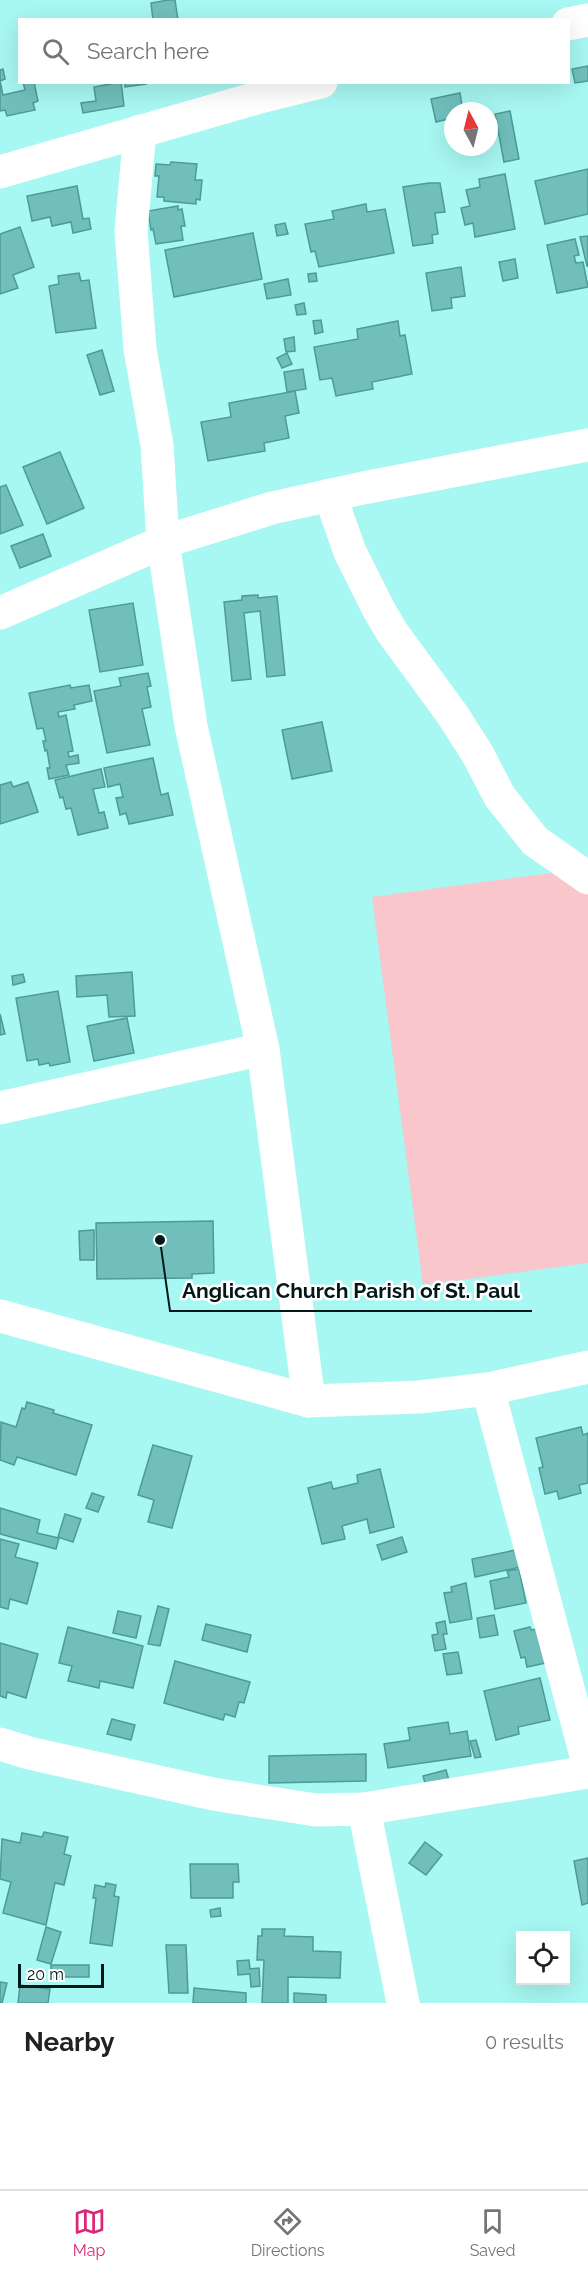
<!DOCTYPE html>
<style>
:root{--surface:#fff;--page:#f6f6f6;--text:#202124;--muted:#757577;--line:#e0e0e0;--accent:#db2777}
body{margin:0;font-family:Raleway,sans-serif;background:var(--page);color:var(--text)}
.controls{position:absolute;right:18px;bottom:18px;display:grid;overflow:hidden;border-radius:0px;box-shadow:0 6px 24px #0002}
.controls button{width:54px;height:54px;display:grid;place-items:center;padding:0;border:0;border-bottom:2px solid var(--line);background:var(--surface);color:var(--text);font:30px sans-serif}
.compass{position:absolute;left:444px;top:102px;width:54px;height:54px;border-radius:50%;background:var(--surface);box-shadow:0 6px 24px #0002;rotate:353deg}
.scale{position:absolute;left:18px;bottom:15px;width:86px;box-sizing:border-box;padding-left:6px;border:3px solid #021918;border-top:0;font-size:16px;line-height:21px;white-space:nowrap;color:#021918;-webkit-text-stroke:4px #fff;paint-order:stroke}
.list{margin:0;padding:0;list-style:none}
h2{display:flex;justify-content:space-between;align-items:center;height:78px;margin:0;padding:0 24px;font-size:26px}
h2 small{font-size:20px;font-weight:400;color:var(--muted)}
.icon{flex:none;width:33px;height:33px;fill:none;stroke:currentColor;stroke-width:2;stroke-linecap:round;stroke-linejoin:round}
.map{position:relative;flex:none;width:588px;height:2003px;overflow:hidden}
.search{position:absolute;background:var(--surface);box-shadow:0 6px 24px #0002;left:18px;right:18px;top:18px;height:66px;display:flex;align-items:center;gap:15px;box-sizing:border-box;padding:0 21px;border-radius:0px;color:var(--muted);font-size:22px}
.sheet{height:186px;background:var(--surface)}
nav{display:flex;justify-content:space-around;align-items:center;box-sizing:border-box;height:84px;border-top:2px solid var(--line);background:var(--surface);font-size:16px;color:var(--muted)}
nav a{display:grid;justify-items:center;gap:3px}
nav .on{color:var(--accent)}
.map>svg:first-child{display:block}
.green{fill:#f8c6cb}
.building{fill:#71bfbb;stroke:#4c9b97;stroke-width:1.5}
.lines{fill:none;stroke-linecap:round;stroke-linejoin:round}
.minor{stroke:#fff;stroke-width:33}
.leader{fill:none;stroke:#021918;stroke-width:2}
.callout-dot{fill:#021918;stroke:#fff;stroke-width:2}
.callout-label{font-size:21px;text-anchor:middle;font-weight:bold;fill:#021918;stroke:#fff;stroke-width:5;stroke-linejoin:round;paint-order:stroke}
</style>
<div class="map">
<svg width="588" height="2003" viewBox="0 0 588 2003">
<rect width="100%" height="100%" fill="#a7f7f2"/>
<path class="green" d="M588,868v395l-165,22 -51,-388z"/>
<g class="building">
<path d="M168,0h7l3,20h-25l-2,-17z"/>
<path d="M588,66v15l-13,2 -3,-14z"/>
<path d="M3,69l2,10 -5,2 3,14 22,-5 -2,-8h11l4,19 -5,2 2,7 -28,6 -2,-6 -5,1v-41z"/>
<path d="M121,82l3,24 -41,7 -2,-10 15,-2 -2,-14z"/>
<path d="M125,82h21v2l-21,3z"/>
<path d="M460,93l3,18h-10v7l-17,4 -5,-23z"/>
<path d="M510,111l9,48 -15,3 -9,-48z"/>
<path d="M171,162l26,2 -2,16h7l-2,20 -4,-1v5l-32,-3v-4h-7l2,-21h-4l1,-12 14,1z"/>
<path d="M588,169v45l-43,10 -10,-43z"/>
<path d="M505,174l10,55 -40,8 -2,-14 -8,2 -4,-17 9,-2 -4,-16 14,-3 -1,-8z"/>
<path d="M429,183h11l5,29 -10,1 3,21 -6,1 1,8 -20,3 -10,-59z"/>
<path d="M77,186l6,33 6,-1 2,11 -18,4 -2,-11 -19,4 -2,-9 -18,4 -5,-25z"/>
<path d="M366,204l1,8 18,-3 9,44 -75,14 -4,-16 -4,1 -6,-28 29,-5 -2,-8z"/>
<path d="M178,206v4l4,-1 3,17h-4l2,14 -27,4 -3,-15 -2,1 -3,-19z"/>
<path d="M285,223l3,11 -11,2 -2,-11z"/>
<path d="M20,227l14,40 -21,8 5,13 -18,6v-60z"/>
<path d="M253,233l9,46 -88,18 -9,-47z"/>
<path d="M588,236v30h-1l-7,-29z"/>
<path d="M575,239l4,16 -5,1 2,7 7,-1 5,25 -31,6 -10,-48z"/>
<path d="M515,259l3,19 -15,3 -4,-19z"/>
<path d="M461,267l4,29 -14,2 1,10 -20,3 -6,-38z"/>
<path d="M79,273l2,8 8,-1 7,48 -40,5 -7,-47 10,-2 -1,-8z"/>
<path d="M316,273l1,8 -8,1 -1,-8z"/>
<path d="M288,279l3,16 -24,4 -3,-15z"/>
<path d="M304,303l2,11 -9,1 -2,-10z"/>
<path d="M321,320l2,12 -8,2 -2,-13z"/>
<path d="M398,321l2,15 5,-1 7,39 -40,8 1,7 -37,7 -4,-18 -12,2 -6,-33 44,-8 -1,-10z"/>
<path d="M294,337l1,14 -9,1 -2,-13z"/>
<path d="M102,350l12,41 -14,4 -13,-40z"/>
<path d="M287,353l5,11 -10,4 -5,-10z"/>
<path d="M303,369l3,20 -19,3 -3,-20z"/>
<path d="M295,391l4,22 -14,3 4,22 -25,5 1,8 -57,10 -7,-39 30,-5 -2,-14z"/>
<path d="M60,452l24,56 -37,16 -24,-57z"/>
<path d="M6,485l17,40 -23,9v-47z"/>
<path d="M43,534l8,22 -31,12 -9,-22z"/>
<path d="M258,595v3l19,-2 8,79 -18,2 -7,-66 -16,2 7,66 -19,2 -8,-79 18,-2v-4z"/>
<path d="M133,603l10,62 -43,7 -11,-62z"/>
<path d="M148,673l3,13 -4,1 4,20 -9,2 8,36 -43,8 -13,-62 27,-5 -2,-8z"/>
<path d="M70,685l1,3 18,-3 3,16 -18,4 1,4 -17,3 1,5 7,-2 7,36 -5,1 1,5 9,-2 1,8 -13,2 3,10 -20,4 -2,-11h3l-3,-18 -2,1 -2,-10h3l-3,-13 -6,1 -8,-36z"/>
<path d="M322,722l10,49 -40,8 -10,-49z"/>
<path d="M153,758l8,37 7,-2 5,22 -44,9 -3,-11 -6,2 -4,-17 7,-1 -3,-13 -12,3 -4,-19z"/>
<path d="M101,769l4,18 -12,2 6,24 5,-1 4,16 -30,7 -7,-27 -5,1 -3,-12 -3,1 -5,-18z"/>
<path d="M11,782l2,5 15,-5 10,30 -38,12v-39z"/>
<path d="M132,972l3,44 -26,1 -2,-22 -30,2 -1,-21z"/>
<path d="M23,974l2,8 -12,3 -1,-9z"/>
<path d="M58,991l12,71 -20,4 -1,-3 -10,2 -1,-6 -11,2 -11,-63z"/>
<path d="M0,1014l5,20 -5,1z"/>
<path d="M127,1018l7,35 -40,8 -7,-35z"/>
<path d="M213,1221l1,52 -22,1v4l-95,1 -1,-56z"/>
<path d="M94,1230v30h-14l-1,-29z"/>
<path d="M27,1402l27,8 -1,3 39,12 -16,50 -59,-18 -3,8 -14,-5 1,-38 15,5 6,-19 3,1z"/>
<path d="M581,1427l2,8 5,-2v50l-9,2 2,8 -22,6 -2,-8 -12,3 -6,-26 4,-1 -7,-29z"/>
<path d="M153,1445l39,11 -20,72 -24,-6 6,-22 -16,-5z"/>
<path d="M380,1469l14,58 -24,6 -3,-14 -25,7 3,13 -23,5 -14,-56 23,-6 2,7 25,-6 -1,-8z"/>
<path d="M92,1493l12,4 -6,15 -12,-4z"/>
<path d="M0,1508l40,12 -3,13 22,5 -3,11 -56,-15z"/>
<path d="M65,1514l16,5 -8,23 -15,-5z"/>
<path d="M402,1537l5,15 -25,8 -5,-15z"/>
<path d="M0,1539l19,5 -4,13 23,6 -11,41 -17,-5 -2,10 -8,-2z"/>
<path d="M516,1550l4,17 -45,10 -3,-18z"/>
<path d="M519,1569l7,34 -31,6 -5,-28 19,-4 -2,-6z"/>
<path d="M466,1583l6,36 -22,4 -6,-30 8,-1 -1,-5z"/>
<path d="M158,1606l11,3 -9,37 -12,-2z"/>
<path d="M118,1611l23,5 -5,22 -23,-5z"/>
<path d="M494,1615l4,20 -18,3 -3,-20z"/>
<path d="M445,1621l2,13h-4l3,15 -11,2 -3,-16 6,-1 -2,-11z"/>
<path d="M206,1624l45,11 -4,17 -45,-12z"/>
<path d="M68,1627l75,19 -10,42 -33,-7 -1,7 -31,-7 4,-15 -13,-3z"/>
<path d="M530,1627l1,3 6,-1 9,34 -19,4 -2,-10 -4,1 -7,-27z"/>
<path d="M0,1643l38,11 -12,44 -19,-6 -1,6 -6,-2z"/>
<path d="M458,1652l4,21 -15,2 -4,-21z"/>
<path d="M175,1661l75,21 -6,21 -5,-1 -4,15 -10,-3 -2,6 -59,-17z"/>
<path d="M540,1678l10,42 -32,7 1,7 -23,6 -12,-49z"/>
<path d="M112,1719l23,6 -4,15 -24,-6z"/>
<path d="M448,1722l2,12 17,-3 4,25 -83,12 -4,-24 26,-4 -2,-12z"/>
<path d="M476,1740l5,17 -6,1 -5,-17z"/>
<path d="M366,1754v27l-97,2v-27z"/>
<path d="M446,1770l4,14 -23,6 -4,-14z"/>
<path d="M44,1832l24,5 -4,17 7,2 -7,29 -9,-2 -9,42 -43,-12 8,-31 -11,-3 2,-40 18,4 2,-10 20,4z"/>
<path d="M425,1842l17,13 -16,20 -17,-12z"/>
<path d="M588,1858v45l-6,2 -8,-44z"/>
<path d="M190,1864h48l1,18h-6v16h-42z"/>
<path d="M106,1883l10,2 -2,11 5,1 -7,49 -22,-3 6,-45h-3l2,-13 10,2z"/>
<path d="M220,1908l1,8 -10,1 -1,-7z"/>
<path d="M46,1927l15,5 -10,32 -14,-4z"/>
<path d="M262,1929h23l-1,7 29,1v14l28,1 -1,26 -52,-1v26h-26l2,-43h-7l1,-24h4z"/>
<path d="M166,1945h20l2,48h-19z"/>
<path d="M249,1960l1,9 9,-1 1,18 -9,1 -1,-13 -12,1 -1,-14z"/>
<rect x="51" y="1965" width="38" height="12"/>
<path d="M0,1982l7,1 -5,20h-2z"/>
<path d="M20,1985l30,4 -2,14h-30z"/>
<path d="M194,1988l52,5v10h-53z"/>
<path d="M294,1993l32,2v8h-32z"/>
</g>
<g class="lines">
<g class="minor">
<path d="M568,24l20,-4"/>
<path d="M140,131l-9,100 9,118 17,96 6,97 28,184 72,323 46,352"/>
<path d="M0,172l260,-75 61,-15"/>
<path d="M330,495l20,57 29,58 13,22 60,82 25,39 23,44 35,44 53,37"/>
<path d="M0,613l163,-71 109,-34 91,-20 225,-43"/>
<path d="M0,1108l263,-59"/>
<path d="M0,1316l309,85 110,-4 69,-8 100,-22"/>
<path d="M488,1389l100,374"/>
<path d="M0,1744l29,9 184,41 103,16 48,-1 224,-37"/>
<path d="M364,1809l39,194"/>
</g>
</g>
<path class="leader" d="M160 1240L170 1311H532"/>
<circle class="callout-dot" cx="160" cy="1240" r="6"/>
<g class="callout-label">
<text x="351" y="1298">Anglican Church Parish of St. Paul</text>
</g>
</svg>
<div class="controls">
<button><svg class="icon" aria-label="locate" viewBox="0 0 24 24"><circle cx="12" cy="12" r="6"/><path d="M12 2v4M12 18v4M2 12h4M18 12h4"/></svg></button>
</div>
<svg class="compass" viewBox="-18 -18 36 36"><path d="M0-13l5 13h-10z" fill="#e53935"/><path d="M0 13l5-13h-10z" fill="#757577"/></svg>
<div class="scale">20 m</div>
<div class="search"><svg class="icon" aria-label="search" viewBox="0 0 24 24"><circle cx="10" cy="10" r="6"/><path d="M15 15l6 6"/></svg>Search here</div>
</div>
<section class="sheet">
<h2>Nearby<small>0 results</small></h2>
<ul class="list">
</ul>
</section>
<nav>
<a class="on"><svg class="icon" aria-label="map" viewBox="0 0 24 24"><path d="M3 6l6-2 6 2 6-2v14l-6 2-6-2-6 2zM9 4v14M15 6v14"/></svg>Map</a>
<a><svg class="icon" aria-label="directions" viewBox="0 0 24 24"><path d="M12 3l9 9-9 9-9-9zM9 14v-3h6M13 9l2 2-2 2"/></svg>Directions</a>
<a><svg class="icon" aria-label="saved" viewBox="0 0 24 24"><path d="M7 4h10v16l-5-4-5 4z"/></svg>Saved</a>
</nav>
